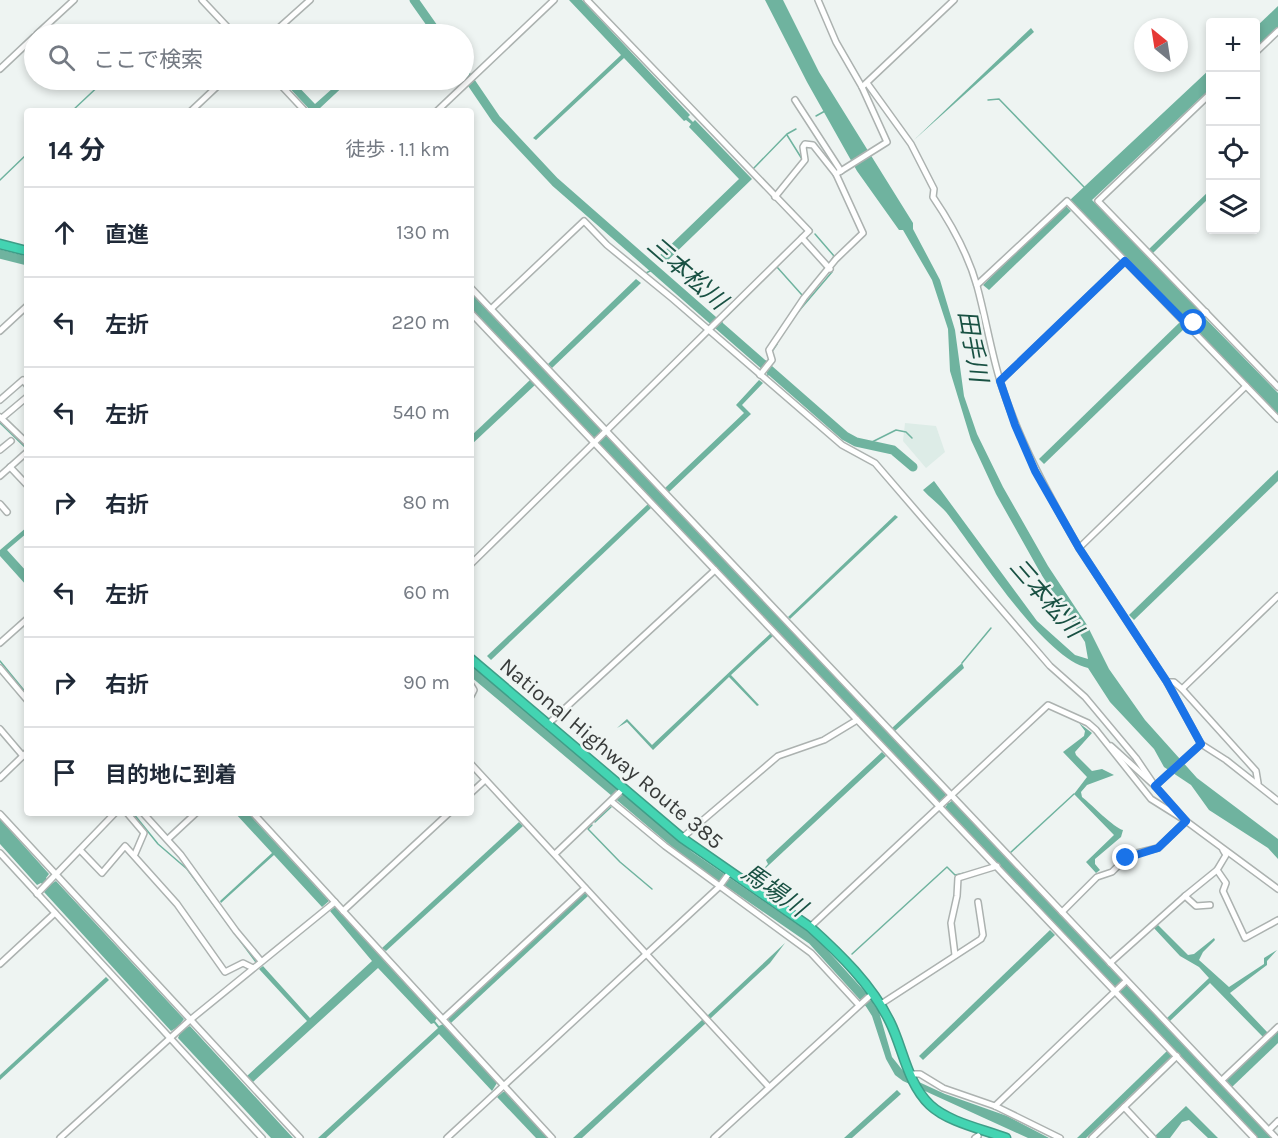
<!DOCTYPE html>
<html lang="ja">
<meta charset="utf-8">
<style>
:root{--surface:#fff;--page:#f2f2f3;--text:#1f2937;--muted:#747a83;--line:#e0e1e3}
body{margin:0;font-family:Karla,"Noto Sans JP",sans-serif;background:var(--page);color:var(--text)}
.controls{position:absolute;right:18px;top:18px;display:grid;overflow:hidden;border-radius:6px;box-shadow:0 3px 9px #0003}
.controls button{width:54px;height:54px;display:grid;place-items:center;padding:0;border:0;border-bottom:2px solid var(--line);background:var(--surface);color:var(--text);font:30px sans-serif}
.compass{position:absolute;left:1134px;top:18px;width:54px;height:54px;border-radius:50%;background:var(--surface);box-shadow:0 3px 9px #0003;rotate:330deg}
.stop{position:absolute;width:18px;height:18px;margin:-14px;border:4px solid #1a73e8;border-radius:50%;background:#fff}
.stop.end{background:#1a73e8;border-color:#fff;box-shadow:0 2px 6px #0008}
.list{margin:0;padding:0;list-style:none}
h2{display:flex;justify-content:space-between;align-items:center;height:78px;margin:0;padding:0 24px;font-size:26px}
h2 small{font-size:20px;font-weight:400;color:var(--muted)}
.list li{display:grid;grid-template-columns:39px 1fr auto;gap:18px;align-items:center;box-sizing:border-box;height:90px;padding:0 24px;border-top:2px solid var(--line)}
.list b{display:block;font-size:22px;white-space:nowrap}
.list em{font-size:20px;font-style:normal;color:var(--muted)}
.icon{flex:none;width:33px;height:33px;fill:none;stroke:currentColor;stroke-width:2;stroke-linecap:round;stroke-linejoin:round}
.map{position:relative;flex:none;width:1278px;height:1138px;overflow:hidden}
.search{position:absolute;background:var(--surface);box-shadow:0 3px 9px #0003;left:24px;top:24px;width:450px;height:66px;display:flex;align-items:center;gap:15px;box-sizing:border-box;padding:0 21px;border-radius:33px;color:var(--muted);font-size:22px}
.panel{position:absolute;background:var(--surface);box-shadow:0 3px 9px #0003;left:24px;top:108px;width:450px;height:708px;border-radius:6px}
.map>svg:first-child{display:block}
.built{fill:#ddece7}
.water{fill:#6fb39f}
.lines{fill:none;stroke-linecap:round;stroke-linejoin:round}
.stream{stroke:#6fb39f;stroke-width:1.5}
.river{stroke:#6fb39f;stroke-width:9}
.minor-casing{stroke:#acb2b0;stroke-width:8}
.highway-casing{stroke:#3f9e88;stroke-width:11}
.minor{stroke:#fff;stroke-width:5}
.highway{stroke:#43d4b2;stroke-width:8}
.route{stroke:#1a73e8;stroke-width:8}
.labels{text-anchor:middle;stroke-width:5;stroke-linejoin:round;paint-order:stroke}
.street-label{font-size:22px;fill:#383b3a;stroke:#eef4f2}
.water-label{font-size:24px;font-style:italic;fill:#195143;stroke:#eef4f2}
</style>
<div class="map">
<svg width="1278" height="1138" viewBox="0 0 1278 1138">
<rect width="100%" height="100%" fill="#eef4f2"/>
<path class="built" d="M905,423l31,3 9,26 -19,16 -23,-27z"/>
<g class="water">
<path d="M569,0h13l108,115 -2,2 5,5 2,-2 57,59 -88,85 -7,-6 82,-79 -50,-52 2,-3 -5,-4 -2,1 -60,-63 -88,82 -3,-2 88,-83z"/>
<path d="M765,0h18l36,72 94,151v6l27,51 15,50 9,66 13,38 26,53 45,79 39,59 22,44 36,51 52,58 81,61v20l-10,-11 -59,-38 -18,-25 -27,-18 -10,-18 -44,-47 -22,-34c-45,-10 -112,-118 -142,-156 -7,-8 -16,-14 -23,-22l11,-9 103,140 38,34 13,4 -3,-17 -44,-68 -45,-80 -25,-54 -21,-69 -2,-42 -16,-49 -29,-50h-4l-42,-59 -50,-89z"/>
<path d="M1278,6v21l-22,21v-21z"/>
<path d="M1031,28l3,4 -120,108z"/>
<path d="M1210,69v20l-118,111 107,110 -1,4 4,5 3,-1 73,75v21l-83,-85 2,-4 -5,-5 -6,1 -116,-121z"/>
<path d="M282,80h10l23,24 27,-24h8l-31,29 2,2h-10z"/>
<path d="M1210,190v7l-57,56 -4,-4z"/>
<path d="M1065,205l6,6 -82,79 -6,-5z"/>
<path d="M636,279l5,4 -89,85 -4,-4z"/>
<path d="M471,293l130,137 -2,4 4,4 3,-3 341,359 -3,3 5,6 4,-3 169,180 -2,3 4,4 3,-2 146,153h-16l-138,-145 2,-3 -4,-5 -3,3 -170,-180 3,-3 -5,-5 -4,2 -340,-359 2,-3 -4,-4 -3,2 -122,-128z"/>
<path d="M1180,322l5,6 -141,136 -5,-5z"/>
<path d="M530,380l5,5 -64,60v-9z"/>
<path d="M759,380l4,3 -21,22 9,9 -82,78 -4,-4 79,-75 -8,-8z"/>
<path d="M1278,470v11l-144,139 -5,-5z"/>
<path d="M648,504l3,4 -160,152 -4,-4z"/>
<path d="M895,515l3,2 -108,102 -2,-2z"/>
<path d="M27,527v6l-20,17 20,22v14l-27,-30v-6z"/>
<path d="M771,633l2,3 -42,39 28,30 -2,1 -28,-29 -76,73 -26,-28 -10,6 10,-9 25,26z"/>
<path d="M962,663l2,5 -69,63 -3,-3z"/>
<path d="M1079,723l13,10 -17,19 1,3 16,16 10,-2 12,6 -27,10 -6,7 1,5c9,7 32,31 41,33l-2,7 -26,22v5l5,6 -4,3 -10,-11 28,-27 -40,-41 13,-17 -24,-25 21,-16 1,-5z"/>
<path d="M882,752l4,4 -130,121 12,-13 -2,-4z"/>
<path d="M235,813h13l81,88 -7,6 -48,-52 -53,48 -1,-2 52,-48z"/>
<path d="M0,819l49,55 -3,4 5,6 5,-3 128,138 -3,4 5,5 4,-2 103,112h-22l-93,-100 2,-5 -4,-5 -5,3 -127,-139 3,-4 -6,-5 -4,2 -37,-41z"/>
<path d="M519,822l4,4 -137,125 -4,-3z"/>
<path d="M585,892l3,4 -137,127 -4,-5z"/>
<path d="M335,907l102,111 -2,3 4,5 4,-2 54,59 -5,8 -53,-57 -113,104h-8l120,-110 -4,-5 -3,1 -53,-56 -125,114 -6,-6 60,-55 -48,-52 4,-3 47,52 62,-57 -42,-50z"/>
<path d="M1156,923l32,32 6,-1 20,-16 1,2 -12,12 -4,8 30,27 35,-23v-6l13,-8 -10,11v4l-37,28 38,40 -5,4 -53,-54 -40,38 -3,-3 42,-40 -10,-11 -19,-11 -28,-30z"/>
<path d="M1050,930l5,5 -132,125 -4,-4z"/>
<path d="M785,943l-15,20 -60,56 -3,-3z"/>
<path d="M106,977l3,3 -109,100v-5z"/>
<path d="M866,993l13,19 13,45 16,20 37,17 62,22 42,22h-21l-125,-57 -8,-6 -9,-16 -14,-43 -12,-19z"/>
<path d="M703,1019l3,4 -124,115h-9z"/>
<path d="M1278,1031v12l-46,44 -6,-6z"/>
<path d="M1167,1051l5,5 -86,82h-9z"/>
<path d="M897,1090l4,4 -49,44h-8z"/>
<path d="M503,1092h2l43,46h-12l-39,-41z"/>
<path d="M1186,1106l32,32h-10l-19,-18 -7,2 -12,16h-13l-2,-2z"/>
</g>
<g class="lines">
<g class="stream">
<path d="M988,100l11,-1 85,88"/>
<path d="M72,111l33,-31"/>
<path d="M816,116l9,-5"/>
<path d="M787,135l15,24"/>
<path d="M753,169l34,-35 9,-5"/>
<path d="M0,180l27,-26"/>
<path d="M782,199l12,12"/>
<path d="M797,215l15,15"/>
<path d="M815,234l19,22 -3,5"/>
<path d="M777,267l25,28"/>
<path d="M646,273l8,-4"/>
<path d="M798,312l34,-40"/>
<path d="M727,316l38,-38"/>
<path d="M720,325l2,-3"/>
<path d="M773,350l4,-6"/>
<path d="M764,364l2,-3"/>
<path d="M767,376l4,-5"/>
<path d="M0,423l27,26"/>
<path d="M868,444l28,-14 10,2 6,6"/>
<path d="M0,661l27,33"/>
<path d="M962,663l29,-35"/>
<path d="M133,813l25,31 29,25 69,93"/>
<path d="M595,822l16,-15"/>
<path d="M592,825l-4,4 32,33 32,27"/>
<path d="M1010,853l64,-59"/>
<path d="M852,954l95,-87 8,8 15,-3"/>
</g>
<g class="river">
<path d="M414,0l24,34"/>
<path d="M464,72l32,47 59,63 290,254 11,6 37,8 20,17"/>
<path d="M0,254l27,7"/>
<path d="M471,671l219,185 122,84 57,63"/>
</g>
<defs>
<g id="minor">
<path d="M202,0l32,34"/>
<path d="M818,0l18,42 26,45"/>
<path d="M37,34l37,-34"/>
<path d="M272,34l38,-34"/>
<path d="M1256,52l22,-21"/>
<path d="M0,69l34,-32"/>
<path d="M276,80l29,31"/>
<path d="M867,83l44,61 23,45 -1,8c19,28 35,57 44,89 9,33 14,66 24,98 19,59 47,110 78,164"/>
<path d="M1210,94l-112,107 180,186"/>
<path d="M795,100l46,71"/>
<path d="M191,111l33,-31"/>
<path d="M437,111l117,-111"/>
<path d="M836,174l51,-32 -25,-55 92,-87"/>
<path d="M802,238l28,31"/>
<path d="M977,285l90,-84 122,126"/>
<path d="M471,288l805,850"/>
<path d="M491,309l93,-88 23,24 66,54 169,146 33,18 175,203 35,31 51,61 19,28"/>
<path d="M1206,312l-17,15 57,59 -167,162 88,134 34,62 25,16 52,41"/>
<path d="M471,313l783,825"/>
<path d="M0,331l27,-25"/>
<path d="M760,375l12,-15 -3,-10 35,-52 32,-39 27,-26 -27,-59 -23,-29 -8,-1 -2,3 2,13 -30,37"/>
<path d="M1000,381l125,-120"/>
<path d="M1246,386l32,33"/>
<path d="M0,400l23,-20 4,5"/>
<path d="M0,417l27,26"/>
<path d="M2,418l25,-21"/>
<path d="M0,450l11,-9"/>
<path d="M10,467l17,18"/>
<path d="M0,476l27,-24"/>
<path d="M0,504l7,8"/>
<path d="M471,564l338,-333 -222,-231"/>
<path d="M0,643l27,-24"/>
<path d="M0,668l27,32"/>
<path d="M1167,682h7l8,7 74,82 2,12"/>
<path d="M471,685l3,5 -3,6"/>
<path d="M1182,689l96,-93"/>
<path d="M547,725l168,-155"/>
<path d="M0,729l23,27"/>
<path d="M1111,746l44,40 31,35 92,68"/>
<path d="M471,764l298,323"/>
<path d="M0,778l27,-26"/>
<path d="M1155,786l46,-42"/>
<path d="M471,793l14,-13"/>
<path d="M612,802l53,44 146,107 48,52"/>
<path d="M127,813l17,20 -9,21"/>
<path d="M143,813l38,42 55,76 25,30"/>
<path d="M253,813l299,325"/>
<path d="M0,814l300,324"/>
<path d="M682,838l96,-82 46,-16 33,-20"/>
<path d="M168,839l28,-26"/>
<path d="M80,850l22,23 23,-27 52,58 48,68 18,-9 10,5"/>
<path d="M0,853l262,285"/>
<path d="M555,854l69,-66"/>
<path d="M1217,870l9,13 -3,8 22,47 33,-18"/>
<path d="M37,894l78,-81"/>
<path d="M1210,905l-14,1 -11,-10 32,-26 9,-15 -3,-5"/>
<path d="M343,911l106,-98"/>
<path d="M810,927l238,-222 40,18 8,7 55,69 35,22 -28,27 -21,5 -11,5 -14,14 -15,5 -35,35"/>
<path d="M955,955l-4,-32 6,-27 1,-18 39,-12"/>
<path d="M1110,963l75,-67"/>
<path d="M0,964l55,-51"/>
<path d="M881,1004l100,-65 2,-4 -5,-33"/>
<path d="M443,1019l142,-131"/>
<path d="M911,1074h9l23,14 52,18 65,32"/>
<path d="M1222,1080l56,-53"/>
<path d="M995,1106l131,-125"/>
<path d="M1124,1107l29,31"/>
<path d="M1269,1130l9,-9"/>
<path d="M60,1138l130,-118 145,-118"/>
<path d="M447,1138l272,-251 11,-15"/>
<path d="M714,1138l159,-145"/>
<path d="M975,1138l3,-2"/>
<path d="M1092,1138l85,-82"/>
</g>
<g id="highway">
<path d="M0,244l27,7"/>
<path d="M471,659l211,179 128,89c30,27 62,58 80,95 13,26 17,61 40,83 18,17 52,24 76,33"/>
</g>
</defs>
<use href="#minor" class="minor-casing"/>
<use href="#highway" class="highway-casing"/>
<use href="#minor" class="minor"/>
<use href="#highway" class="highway"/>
</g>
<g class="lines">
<path class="route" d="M1126,858l32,-10 28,-27 -31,-35 46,-42 -34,-62 -88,-134 -44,-77 -20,-46 -15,-44 125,-120 65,66 4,-4"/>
</g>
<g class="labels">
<g class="street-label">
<text transform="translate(612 753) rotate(40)" y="8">National Highway Route 385</text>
</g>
<g class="water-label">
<text transform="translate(687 273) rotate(41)" y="8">三本松川</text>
<text transform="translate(973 346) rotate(80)" y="8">田手川</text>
<text transform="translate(1046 598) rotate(49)" y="8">三本松川</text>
<text transform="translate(774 890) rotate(35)" y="8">馬場川</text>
</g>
</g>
</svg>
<div class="controls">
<button>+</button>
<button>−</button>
<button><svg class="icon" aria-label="locate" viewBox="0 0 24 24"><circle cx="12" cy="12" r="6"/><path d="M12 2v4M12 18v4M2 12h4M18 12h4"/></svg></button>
<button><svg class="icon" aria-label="layers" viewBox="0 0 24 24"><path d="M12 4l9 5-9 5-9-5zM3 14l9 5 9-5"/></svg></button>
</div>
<svg class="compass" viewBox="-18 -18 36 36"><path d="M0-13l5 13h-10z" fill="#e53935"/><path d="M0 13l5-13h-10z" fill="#747a83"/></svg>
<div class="stop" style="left:1194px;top:323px"></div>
<div class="stop end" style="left:1126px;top:858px"></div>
<div class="search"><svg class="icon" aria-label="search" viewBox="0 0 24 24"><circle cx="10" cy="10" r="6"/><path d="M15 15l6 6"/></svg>ここで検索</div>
<section class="panel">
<h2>14 分<small>徒歩 · 1.1 km</small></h2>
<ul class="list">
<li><svg class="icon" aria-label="ahead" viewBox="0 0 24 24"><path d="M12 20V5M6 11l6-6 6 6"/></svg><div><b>直進</b></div><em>130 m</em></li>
<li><svg class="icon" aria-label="left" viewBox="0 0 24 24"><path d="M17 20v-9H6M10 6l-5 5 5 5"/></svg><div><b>左折</b></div><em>220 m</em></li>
<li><svg class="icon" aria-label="left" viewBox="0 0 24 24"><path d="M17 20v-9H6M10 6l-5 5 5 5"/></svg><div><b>左折</b></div><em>540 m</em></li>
<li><svg class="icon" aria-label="right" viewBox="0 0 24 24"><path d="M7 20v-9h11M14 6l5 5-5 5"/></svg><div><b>右折</b></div><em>80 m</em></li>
<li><svg class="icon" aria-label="left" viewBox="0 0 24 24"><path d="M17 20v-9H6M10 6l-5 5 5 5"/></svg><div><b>左折</b></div><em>60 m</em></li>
<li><svg class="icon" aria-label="right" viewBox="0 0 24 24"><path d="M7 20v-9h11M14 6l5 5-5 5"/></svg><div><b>右折</b></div><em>90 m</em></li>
<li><svg class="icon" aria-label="arrive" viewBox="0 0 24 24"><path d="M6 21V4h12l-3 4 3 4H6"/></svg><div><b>目的地に到着</b></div></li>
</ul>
</section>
</div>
